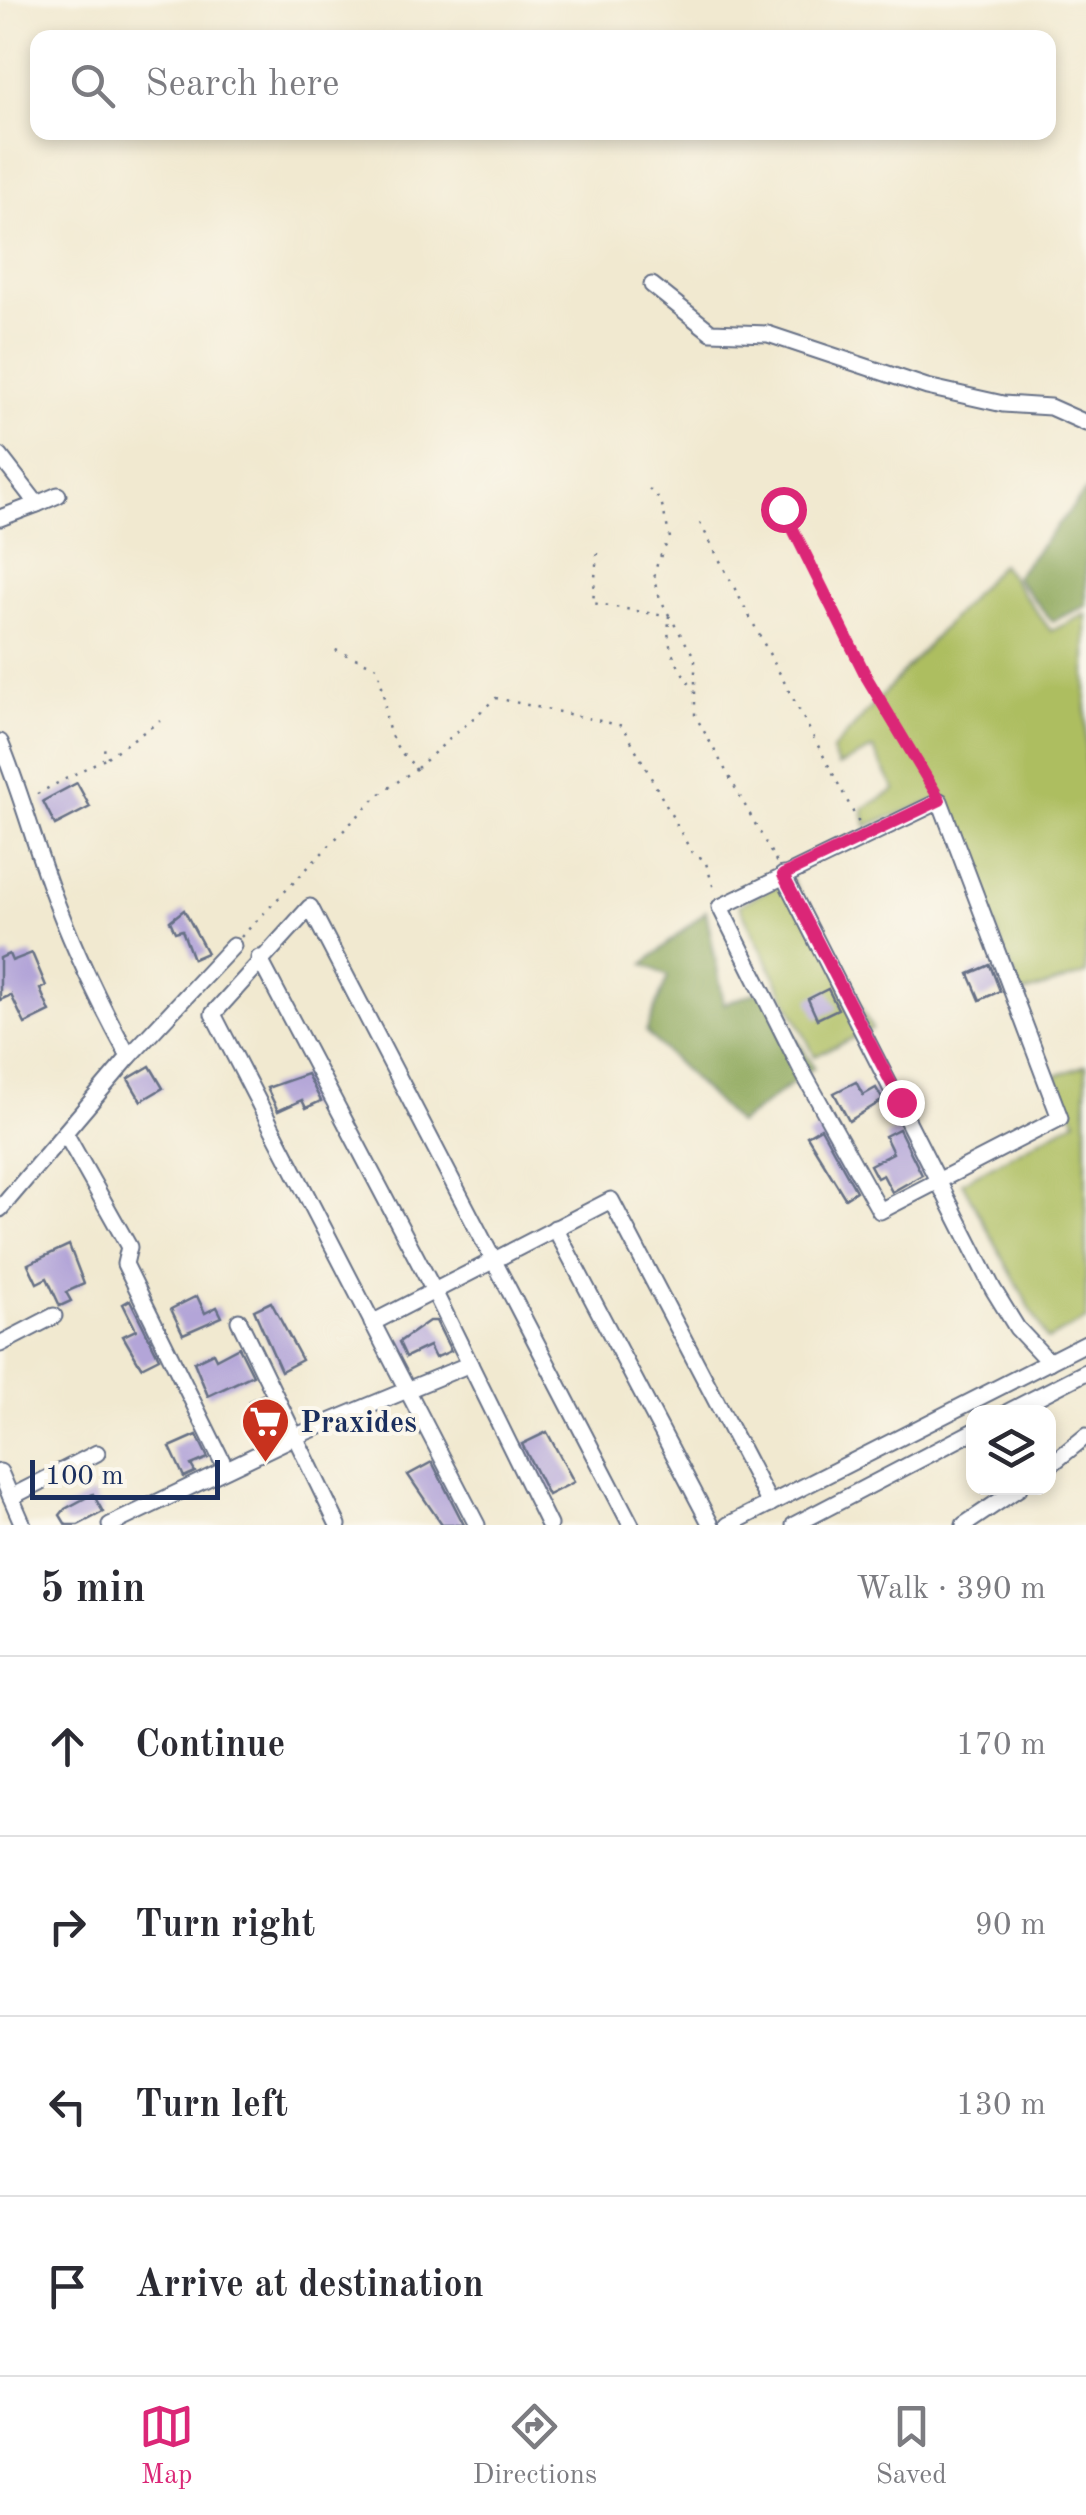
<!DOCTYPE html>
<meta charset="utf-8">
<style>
:root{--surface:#fff;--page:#f7f7f7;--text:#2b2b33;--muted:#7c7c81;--line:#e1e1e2;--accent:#db2777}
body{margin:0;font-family:"Old Standard TT",serif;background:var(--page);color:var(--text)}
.controls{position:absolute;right:30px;bottom:30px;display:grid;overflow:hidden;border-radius:20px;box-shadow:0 5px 15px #0003}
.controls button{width:90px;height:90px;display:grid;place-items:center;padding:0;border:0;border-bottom:2px solid var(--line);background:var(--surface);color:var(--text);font:50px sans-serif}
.scale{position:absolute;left:30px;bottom:25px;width:190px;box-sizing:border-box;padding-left:10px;border:5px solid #1b2f5e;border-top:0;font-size:28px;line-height:35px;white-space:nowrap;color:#1b2f5e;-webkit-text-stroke:8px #fbf7ec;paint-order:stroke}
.stop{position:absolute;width:30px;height:30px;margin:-22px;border:8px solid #db2777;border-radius:50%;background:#fff}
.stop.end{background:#db2777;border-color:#fff;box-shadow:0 2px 10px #0008}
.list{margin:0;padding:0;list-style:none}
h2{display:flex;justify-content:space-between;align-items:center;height:130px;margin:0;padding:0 40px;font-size:42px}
h2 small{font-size:32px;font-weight:400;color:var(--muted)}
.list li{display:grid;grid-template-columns:65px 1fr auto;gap:30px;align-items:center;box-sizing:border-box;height:180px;padding:0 40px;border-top:2px solid var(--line)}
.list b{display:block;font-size:38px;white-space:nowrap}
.list em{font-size:32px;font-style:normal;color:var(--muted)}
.icon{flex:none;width:55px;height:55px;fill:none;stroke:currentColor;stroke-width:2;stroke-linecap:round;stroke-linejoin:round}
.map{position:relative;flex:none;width:1086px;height:1525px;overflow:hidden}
.search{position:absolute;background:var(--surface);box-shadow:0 5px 15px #0003;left:30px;right:30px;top:30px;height:110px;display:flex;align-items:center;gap:25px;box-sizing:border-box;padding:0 35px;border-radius:20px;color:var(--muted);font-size:38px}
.sheet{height:850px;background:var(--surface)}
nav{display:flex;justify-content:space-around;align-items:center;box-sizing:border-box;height:140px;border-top:2px solid var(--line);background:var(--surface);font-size:28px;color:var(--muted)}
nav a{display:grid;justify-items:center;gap:5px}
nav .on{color:var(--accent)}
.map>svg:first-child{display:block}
.green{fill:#adbe61;stroke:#647660;stroke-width:2.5}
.forest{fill:#8aa557;stroke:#526a5a;stroke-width:2.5}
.building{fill:#b3a5d8}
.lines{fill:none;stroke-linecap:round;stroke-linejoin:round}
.minor-casing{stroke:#667086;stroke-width:19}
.path{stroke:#667086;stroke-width:2.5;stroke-dasharray:2.5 8;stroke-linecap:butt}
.minor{stroke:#fff;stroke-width:15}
.route{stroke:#db2777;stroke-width:12}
.labels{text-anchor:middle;stroke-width:8;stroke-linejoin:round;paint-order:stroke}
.poi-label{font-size:30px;font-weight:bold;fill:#1b2f5e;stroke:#fbf7ec;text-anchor:start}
</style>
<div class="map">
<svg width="1086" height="1525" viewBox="0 0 1086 1525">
<rect width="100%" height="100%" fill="#fbf7ec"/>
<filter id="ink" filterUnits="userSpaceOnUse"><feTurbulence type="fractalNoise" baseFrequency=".01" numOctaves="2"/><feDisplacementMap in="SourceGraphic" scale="20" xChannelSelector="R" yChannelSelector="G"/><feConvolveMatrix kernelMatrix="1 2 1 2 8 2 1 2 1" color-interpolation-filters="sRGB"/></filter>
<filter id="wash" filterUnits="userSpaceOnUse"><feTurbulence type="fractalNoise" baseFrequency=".0048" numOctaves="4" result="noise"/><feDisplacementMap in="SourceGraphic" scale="40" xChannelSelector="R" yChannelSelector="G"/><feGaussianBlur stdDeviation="2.25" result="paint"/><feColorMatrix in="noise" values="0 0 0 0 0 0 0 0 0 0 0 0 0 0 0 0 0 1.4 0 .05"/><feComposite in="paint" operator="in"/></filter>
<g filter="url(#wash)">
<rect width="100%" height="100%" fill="#f1e9d0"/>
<g class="green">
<path d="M1001,564l50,67 35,-17v360l-65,20 -77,-197 -78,29 -3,-17 32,-19 -22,-41 -35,17 -6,-15z"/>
<path d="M791,878l81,151 -57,27 -76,-151z"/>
<path d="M1086,1065v255l-39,20 -85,-158 114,-62 -21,-44z"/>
</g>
<g class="forest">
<path d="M1086,491v115l-34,15 -37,-44z"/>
<path d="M706,911l18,93 41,-15 49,78 -76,57 -92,-92 22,-56 -24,-12z"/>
</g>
<g id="blocks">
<g class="building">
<path d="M77,783l13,24 -35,18 -12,-24z"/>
<path d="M184,910l23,43 -14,6 -11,-29 -7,2 -5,-11z"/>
<path d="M32,953l14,33 -6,3 10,23 -25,12 -14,-29 -11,5v-42l9,-4 3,7z"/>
<path d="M990,965l10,26 -20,9 -11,-26z"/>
<path d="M828,989l10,20 -21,10 -9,-20z"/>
<path d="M150,1066l13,22 -22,13 -13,-22z"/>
<path d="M307,1074l14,27 -15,7 -4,-8 -24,11 -11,-23z"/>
<path d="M856,1082l7,13 13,-7 7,12 -34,21 -15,-28z"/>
<path d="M821,1128l35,63 -11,7 -38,-62z"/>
<path d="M899,1129l23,46 -30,17 -9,-17 -6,3 -7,-13 23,-12 -8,-17z"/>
<path d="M69,1245l15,39 -18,8 5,9 -11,5 -13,-28 -10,5 -9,-19z"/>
<path d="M197,1296l8,17 12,-6 5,10 -39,17 -12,-25z"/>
<path d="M130,1300l29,58 -18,9 -18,-31 13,-6 -13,-26z"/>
<path d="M271,1302l31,58 -21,11 -27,-61z"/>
<path d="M429,1321h7l15,30 -16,7 -6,-12 -23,11 -7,-15z"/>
<path d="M239,1347l14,28 -45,21 -14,-34 19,-9 3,6z"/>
<path d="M262,1395l18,36 -12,5 -19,-35z"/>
<path d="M547,1432l27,50 -26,13 -26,-51z"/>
<path d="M197,1435l11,23 -17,7 4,7 -11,5 -14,-30z"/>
<path d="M432,1462l32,63h-22l-34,-50z"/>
<path d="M93,1494l10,18 -25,13h-12l-6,-10 5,-6z"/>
</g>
</g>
</g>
<g filter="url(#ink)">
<use href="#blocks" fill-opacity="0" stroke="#667086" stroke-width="2.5"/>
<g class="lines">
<defs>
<g id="minor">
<path d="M652,285l59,47 57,2 159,53 76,17 47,3 36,16"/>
<path d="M0,456l37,48 -37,14"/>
<path d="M37,504l21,-9"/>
<path d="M0,742c20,48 33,97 51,146 21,58 48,114 78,169"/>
<path d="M940,801l120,317 -180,93 -78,-140 -82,-164z"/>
<path d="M783,875l210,414 24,39 32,34"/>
<path d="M259,958l174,331 116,236"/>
<path d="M65,1133l64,114 -4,17 101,205"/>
<path d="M0,1209l129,-152 104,-111"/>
<path d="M555,1228l156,297"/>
<path d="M239,1321l99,204"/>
<path d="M372,1323l239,-123 159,304"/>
<path d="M0,1344l54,-28"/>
<path d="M1008,1412l78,-40"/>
<path d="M1048,1467l38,-31"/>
<path d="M0,1472l23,53"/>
<path d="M11,1497l86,-44"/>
<path d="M110,1525l186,-89 174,-72"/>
<path d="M477,1525l-264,-511 97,-107 321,618"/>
<path d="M728,1525l358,-182"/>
<path d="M794,1525l180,-94"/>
<path d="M964,1525l55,-37"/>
</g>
</defs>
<use href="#minor" class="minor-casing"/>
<g class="path">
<path d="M649,489l12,12 9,37c-21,38 -20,42 0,79 -7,30 9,50 24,74"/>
<path d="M783,509l84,170 67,112"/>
<path d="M700,523l159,300"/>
<path d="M597,553l-4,50 77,14 25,41v57l83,150"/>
<path d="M107,757l53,-36"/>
<path d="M417,768l79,-70 127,28 69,127 13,7 10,32"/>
<path d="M37,794l68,-36 -1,-13"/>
<path d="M241,937l135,-140 41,-29c-42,-35 -25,-57 -40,-101l-44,-18"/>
</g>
<use href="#minor" class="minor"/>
</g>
</g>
<g class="lines" filter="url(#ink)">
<path class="route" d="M783,509l84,169 73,122 -157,75 118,227"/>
</g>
<defs>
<symbol id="supermarket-pin" viewBox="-11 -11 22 30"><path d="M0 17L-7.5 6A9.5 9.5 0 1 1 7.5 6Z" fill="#c8321e" stroke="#fbf7ec"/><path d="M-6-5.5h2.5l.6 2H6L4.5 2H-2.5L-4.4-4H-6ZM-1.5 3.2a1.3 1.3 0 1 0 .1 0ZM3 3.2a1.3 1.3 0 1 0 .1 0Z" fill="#fff"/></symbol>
</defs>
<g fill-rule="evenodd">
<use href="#supermarket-pin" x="238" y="1394" width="55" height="75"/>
</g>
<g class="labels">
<g class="poi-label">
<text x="300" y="1432">Praxides</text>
</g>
</g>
</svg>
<div class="controls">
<button><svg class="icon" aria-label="layers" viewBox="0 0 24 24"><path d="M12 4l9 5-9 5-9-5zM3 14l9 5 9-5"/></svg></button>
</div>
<div class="scale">100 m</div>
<div class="stop" style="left:783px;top:509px"></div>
<div class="stop end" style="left:901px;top:1102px"></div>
<div class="search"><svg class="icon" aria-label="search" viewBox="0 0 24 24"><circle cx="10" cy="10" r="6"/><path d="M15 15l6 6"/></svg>Search here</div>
</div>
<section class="sheet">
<h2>5 min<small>Walk · 390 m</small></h2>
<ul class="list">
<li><svg class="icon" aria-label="ahead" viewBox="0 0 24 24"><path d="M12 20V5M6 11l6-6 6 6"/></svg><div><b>Continue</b></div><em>170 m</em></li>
<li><svg class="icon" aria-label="right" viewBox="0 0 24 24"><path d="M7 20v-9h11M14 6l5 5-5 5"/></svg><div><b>Turn right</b></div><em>90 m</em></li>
<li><svg class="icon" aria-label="left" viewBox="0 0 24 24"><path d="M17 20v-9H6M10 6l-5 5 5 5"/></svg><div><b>Turn left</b></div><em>130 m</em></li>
<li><svg class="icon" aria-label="arrive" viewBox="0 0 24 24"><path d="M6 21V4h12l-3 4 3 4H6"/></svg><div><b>Arrive at destination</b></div></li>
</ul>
</section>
<nav>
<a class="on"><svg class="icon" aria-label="map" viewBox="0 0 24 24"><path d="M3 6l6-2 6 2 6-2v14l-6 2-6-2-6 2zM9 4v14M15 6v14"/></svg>Map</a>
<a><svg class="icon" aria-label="directions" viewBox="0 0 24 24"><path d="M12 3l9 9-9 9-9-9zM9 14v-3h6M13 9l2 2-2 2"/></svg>Directions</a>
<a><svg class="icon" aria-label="saved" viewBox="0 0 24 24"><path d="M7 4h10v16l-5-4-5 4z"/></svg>Saved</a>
</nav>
